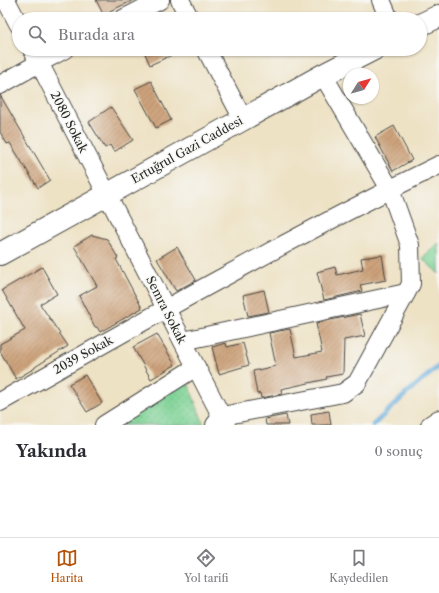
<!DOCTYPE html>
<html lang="tr">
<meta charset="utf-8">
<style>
:root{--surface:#fff;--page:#f2f2f3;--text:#2b2b33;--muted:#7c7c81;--line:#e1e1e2;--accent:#b45309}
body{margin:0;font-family:"Libre Caslon Text",serif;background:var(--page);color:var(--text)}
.compass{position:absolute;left:343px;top:68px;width:36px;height:36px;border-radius:50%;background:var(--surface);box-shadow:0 1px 3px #0004;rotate:53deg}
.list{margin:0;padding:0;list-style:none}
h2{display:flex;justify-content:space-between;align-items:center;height:52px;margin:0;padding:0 16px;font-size:17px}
h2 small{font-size:13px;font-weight:400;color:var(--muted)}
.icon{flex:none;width:22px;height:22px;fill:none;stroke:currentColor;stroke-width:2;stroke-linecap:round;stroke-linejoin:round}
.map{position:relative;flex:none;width:439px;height:425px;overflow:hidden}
.search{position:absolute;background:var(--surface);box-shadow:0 1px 3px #0004;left:12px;right:12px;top:12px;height:44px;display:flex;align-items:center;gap:10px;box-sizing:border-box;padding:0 14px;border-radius:22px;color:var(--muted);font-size:15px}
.sheet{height:112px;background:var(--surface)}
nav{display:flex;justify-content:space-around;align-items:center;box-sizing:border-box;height:56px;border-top:1px solid var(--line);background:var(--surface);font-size:11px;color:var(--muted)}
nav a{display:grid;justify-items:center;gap:2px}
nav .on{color:var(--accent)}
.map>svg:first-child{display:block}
.grass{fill:#7fd396;stroke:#557f60}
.park{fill:url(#park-dots);stroke:#557f60}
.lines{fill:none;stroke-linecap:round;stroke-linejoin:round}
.stream{stroke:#67addd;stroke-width:5}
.building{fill:url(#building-hatch)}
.minor-casing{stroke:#484642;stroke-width:20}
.secondary-casing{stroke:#484642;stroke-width:24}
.minor{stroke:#fff;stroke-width:18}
.secondary{stroke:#fff;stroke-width:22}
.labels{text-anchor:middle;stroke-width:3;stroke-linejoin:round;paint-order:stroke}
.street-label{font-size:12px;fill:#2b2b2b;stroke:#f6f6f2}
</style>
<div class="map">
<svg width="439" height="425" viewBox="0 0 439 425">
<defs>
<pattern id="park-dots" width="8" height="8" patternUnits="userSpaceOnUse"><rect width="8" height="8" fill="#7fd396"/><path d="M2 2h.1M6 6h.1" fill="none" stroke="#6eb581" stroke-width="1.8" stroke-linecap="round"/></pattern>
<pattern id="building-hatch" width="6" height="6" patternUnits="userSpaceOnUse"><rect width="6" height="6" fill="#cda37c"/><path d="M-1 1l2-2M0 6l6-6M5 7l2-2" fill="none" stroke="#a78566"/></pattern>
</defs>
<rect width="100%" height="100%" fill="#f6f6f2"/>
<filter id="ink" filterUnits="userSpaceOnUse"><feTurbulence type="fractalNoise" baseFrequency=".025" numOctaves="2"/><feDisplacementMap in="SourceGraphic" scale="8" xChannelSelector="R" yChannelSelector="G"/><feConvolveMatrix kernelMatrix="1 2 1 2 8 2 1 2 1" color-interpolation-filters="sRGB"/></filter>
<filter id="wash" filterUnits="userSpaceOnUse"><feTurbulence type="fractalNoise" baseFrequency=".012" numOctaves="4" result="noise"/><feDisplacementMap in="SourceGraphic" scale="16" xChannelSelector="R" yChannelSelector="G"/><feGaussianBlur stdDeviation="0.9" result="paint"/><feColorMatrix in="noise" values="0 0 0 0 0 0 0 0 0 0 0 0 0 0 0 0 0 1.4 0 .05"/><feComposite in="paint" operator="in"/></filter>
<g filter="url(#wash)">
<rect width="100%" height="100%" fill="#eee2c5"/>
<path class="grass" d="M439,243v31l-17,-16z"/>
<path class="park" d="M187,380l17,45h-86z"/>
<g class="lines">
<path class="stream" d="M373,425l34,-32 32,-27"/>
</g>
<g id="blocks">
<g class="building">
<path d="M96,0h38l-31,14z"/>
<path d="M143,49h42l-35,16z"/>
<path d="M151,81l20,39 -15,8 -21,-39z"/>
<path d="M0,95l50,85 -12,8 -28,-45 -3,1 -7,-12z"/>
<path d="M111,107l22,33 -19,12 -4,-7 -5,3 -16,-26z"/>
<path d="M394,126l18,34 -19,11 -18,-34z"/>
<path d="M92,235l15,4 11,19 -2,1 26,49 -42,24 -3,-5h-2l-16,-31 18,-10 -23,-40z"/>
<path d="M177,247l19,33 -20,11 -19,-32z"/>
<path d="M382,255l4,25 -26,5 2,6 -38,9 -7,-28 18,-5 2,8 26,-6 -2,-11z"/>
<path d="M42,267l15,27 -17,10 28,42 -33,21v1l-19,11 -16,-28v-7l25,-14 -23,-40z"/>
<path d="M264,290l5,22 -21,4 -5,-21z"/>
<path d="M360,314l5,22 -21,4 -1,34 -17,3 1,2 -46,10 1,5 -21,4 -1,-5 -3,1 -4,-23 23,-5 -7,-33 21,-4 6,28 26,-5 -6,-29z"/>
<path d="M157,334l18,31 -24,14 -18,-32z"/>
<path d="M226,343l1,4 16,-4 6,22 -30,9 -7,-27z"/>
<path d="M85,375l17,28 -15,9 -18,-28z"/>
<path d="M329,411l2,14h-19l-1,-11z"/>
<path d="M286,415l2,10h-22l-1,-6z"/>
</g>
</g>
</g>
<g filter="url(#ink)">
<use href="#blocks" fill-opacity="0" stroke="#484642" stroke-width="1"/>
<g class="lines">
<defs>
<g id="minor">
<path d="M6,0l13,25"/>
<path d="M180,0l10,19"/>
<path d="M381,0l8,19"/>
<path d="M123,19l37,-19"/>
<path d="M32,49l194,376"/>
<path d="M206,49l37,70"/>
<path d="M0,85l39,-22 26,-14"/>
<path d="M183,341l223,-48"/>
<path d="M0,402c145,-82 290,-164 439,-237"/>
<path d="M104,425l92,-58"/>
<path d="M215,425l7,-9 121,-23 14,-10 54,-99 -1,-39 -20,-56 -67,-114"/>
<path d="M430,425l9,-6"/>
</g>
<g id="secondary">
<path d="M420,25l19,-9"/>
<path d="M0,254l323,-179 51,-26"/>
</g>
</defs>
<use href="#minor" class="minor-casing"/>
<use href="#secondary" class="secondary-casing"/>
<use href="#minor" class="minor"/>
<use href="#secondary" class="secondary"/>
</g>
</g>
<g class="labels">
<g class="street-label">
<text transform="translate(69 122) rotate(63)" y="4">2080 Sokak</text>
<text transform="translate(187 150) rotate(-29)" y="4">Ertuğrul Gazi Caddesi</text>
<text transform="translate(166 310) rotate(63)" y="4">Semra Sokak</text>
<text transform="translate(83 355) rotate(-29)" y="4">2039 Sokak</text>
</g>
</g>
</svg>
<svg class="compass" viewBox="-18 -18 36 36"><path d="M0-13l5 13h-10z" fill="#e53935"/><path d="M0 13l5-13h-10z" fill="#7c7c81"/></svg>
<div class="search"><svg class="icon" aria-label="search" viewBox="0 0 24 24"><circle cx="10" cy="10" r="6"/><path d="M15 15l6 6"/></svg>Burada ara</div>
</div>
<section class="sheet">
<h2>Yakında<small>0 sonuç</small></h2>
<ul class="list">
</ul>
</section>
<nav>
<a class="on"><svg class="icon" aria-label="map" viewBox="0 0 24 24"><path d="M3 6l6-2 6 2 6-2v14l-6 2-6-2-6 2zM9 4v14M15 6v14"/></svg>Harita</a>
<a><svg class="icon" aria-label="directions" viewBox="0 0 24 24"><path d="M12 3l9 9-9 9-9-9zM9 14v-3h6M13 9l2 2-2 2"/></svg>Yol tarifi</a>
<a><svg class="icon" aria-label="saved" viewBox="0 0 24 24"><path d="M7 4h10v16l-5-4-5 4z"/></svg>Kaydedilen</a>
</nav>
